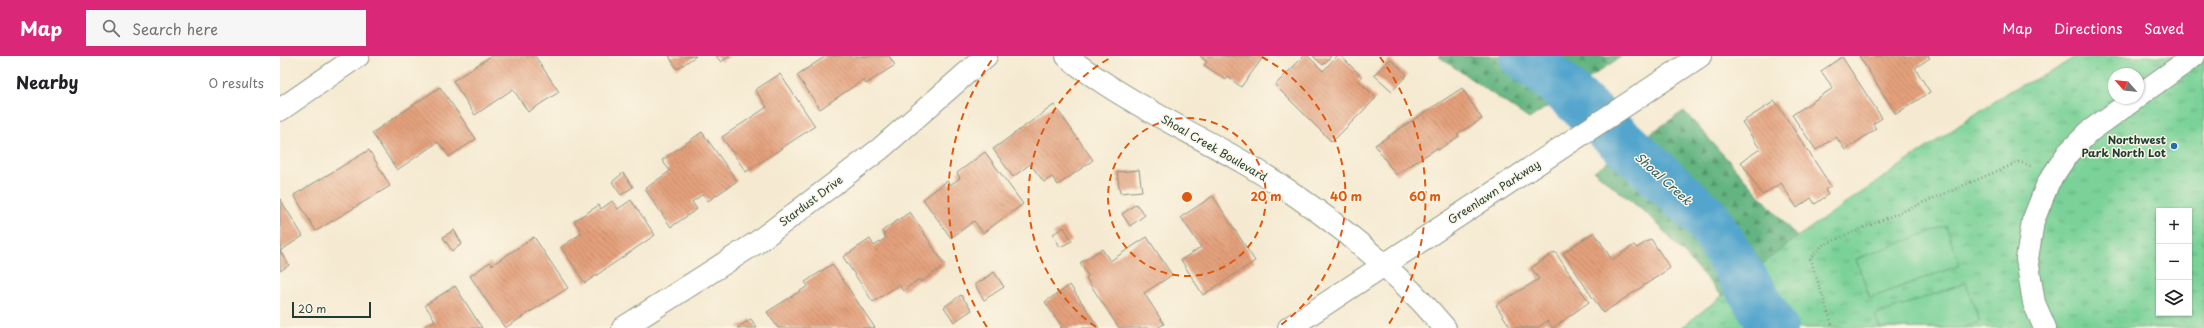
<!DOCTYPE html>
<meta charset="utf-8">
<style>
:root{--surface:#fff;--page:#f6f6f6;--text:#202124;--muted:#757577;--line:#e0e0e0;--accent:#db2777}
body{margin:0;font-family:"Playpen Sans",sans-serif;background:var(--page);color:var(--text)}
.controls{position:absolute;right:12px;bottom:12px;display:grid;overflow:hidden;border-radius:0px;box-shadow:0 1px 3px #0004}
.controls button{width:36px;height:36px;display:grid;place-items:center;padding:0;border:0;border-bottom:1px solid var(--line);background:var(--surface);color:var(--text);font:20px sans-serif}
.compass{position:absolute;left:1828px;top:12px;width:36px;height:36px;border-radius:50%;background:var(--surface);box-shadow:0 1px 3px #0004;rotate:297deg}
.scale{position:absolute;left:12px;bottom:10px;width:79px;box-sizing:border-box;padding-left:4px;border:2px solid #1f3d34;border-top:0;font-size:11px;line-height:14px;white-space:nowrap;color:#1f3d34;-webkit-text-stroke:3px #fcf5e5;paint-order:stroke}
.list{margin:0;padding:0;list-style:none}
h2{display:flex;justify-content:space-between;align-items:center;height:52px;margin:0;padding:0 16px;font-size:17px}
h2 small{font-size:13px;font-weight:400;color:var(--muted)}
.icon{flex:none;width:22px;height:22px;fill:none;stroke:currentColor;stroke-width:2;stroke-linecap:round;stroke-linejoin:round}
.map{position:relative;flex:none;width:1924px;height:272px;overflow:hidden}
header{display:flex;align-items:center;gap:24px;box-sizing:border-box;height:56px;padding:0 20px;background:var(--accent);color:#fff}
header strong{font-size:19px}
nav{display:flex;gap:22px;margin-inline-start:auto;font-size:14px}
.search{width:280px;height:36px;background:var(--page);display:flex;align-items:center;gap:10px;box-sizing:border-box;padding:0 14px;border-radius:0px;color:var(--muted);font-size:15px}
main{display:flex}
aside{flex:1;background:var(--surface)}
.map>svg:first-child{display:block}
.forest{fill:url(#forest-firs);stroke:#41785a}
.park{fill:url(#park-tufts);stroke:#4c8866;fill-rule:evenodd}
.pitch{fill:#7ad298;stroke:#4c8866}
.lines{fill:none;stroke-linecap:round;stroke-linejoin:round}
.river{stroke:#52a5cd;stroke-width:48}
.building{fill:url(#building-back-hatch)}
.minor-casing{stroke:#8a9482;stroke-width:24}
.path{stroke:#8a9482;stroke-width:2.5;stroke-dasharray:1 3;stroke-linecap:butt}
.minor{stroke:#fff;stroke-width:22}
.ring{fill:none;stroke:#de580e;stroke-width:2;stroke-dasharray:7 5}
.poi-dot{fill:#1f6fb2;stroke:#fcf5e5;stroke-width:1.5}
.labels{text-anchor:middle;stroke-width:3;stroke-linejoin:round;paint-order:stroke}
.poi-label{font-size:11px;font-weight:bold;fill:#1f3d34;stroke:#fcf5e5;text-anchor:end}
.street-label{font-size:11px;fill:#1f3d34;stroke:#fcf5e5}
.water-label{font-size:12px;font-style:italic;fill:#2e5c62;stroke:#fcf5e5}
.centre{fill:#de580e;stroke:#fcf5e5;stroke-width:2}
.ring-label{font-size:12px;text-anchor:middle;font-weight:bold;fill:#de580e;stroke:#fcf5e5;stroke-width:3;stroke-linejoin:round;paint-order:stroke}
</style>
<header>
<strong>Map</strong>
<div class="search"><svg class="icon" aria-label="search" viewBox="0 0 24 24"><circle cx="10" cy="10" r="6"/><path d="M15 15l6 6"/></svg>Search here</div>
<nav><a>Map</a><a>Directions</a><a>Saved</a></nav>
</header>
<main>
<aside>
<h2>Nearby<small>0 results</small></h2>
<ul class="list">
</ul>
</aside>
<div class="map">
<svg width="1924" height="272" viewBox="0 0 1924 272">
<defs>
<pattern id="forest-firs" width="22" height="20" patternUnits="userSpaceOnUse"><rect width="22" height="20" fill="#63b480"/><path d="M5 1l3.5 6h-7zM16 11l3.5 6h-7z" fill="#51946a"/></pattern>
<pattern id="park-tufts" width="24" height="20" patternUnits="userSpaceOnUse"><rect width="24" height="20" fill="#7ad298"/><path d="M3 7l-1-3M5 7V3M7 7l1-3M15 17l-1-3M17 17v-4M19 17l1-3" fill="none" stroke="#63ac7d"/></pattern>
<pattern id="building-back-hatch" width="6" height="6" patternUnits="userSpaceOnUse"><rect width="6" height="6" fill="#e4a07c"/><path d="M-1 5l2 2M0 0l6 6M5-1l2 2" fill="none" stroke="#b88466"/></pattern>
</defs>
<rect width="100%" height="100%" fill="#fcf5e5"/>
<filter id="ink" filterUnits="userSpaceOnUse"><feTurbulence type="fractalNoise" baseFrequency=".025" numOctaves="2"/><feDisplacementMap in="SourceGraphic" scale="8" xChannelSelector="R" yChannelSelector="G"/><feConvolveMatrix kernelMatrix="1 2 1 2 8 2 1 2 1" color-interpolation-filters="sRGB"/></filter>
<filter id="wash" filterUnits="userSpaceOnUse"><feTurbulence type="fractalNoise" baseFrequency=".012" numOctaves="4" result="noise"/><feDisplacementMap in="SourceGraphic" scale="16" xChannelSelector="R" yChannelSelector="G"/><feGaussianBlur stdDeviation="0.9" result="paint"/><feColorMatrix in="noise" values="0 0 0 0 0 0 0 0 0 0 0 0 0 0 0 0 0 1.4 0 .05"/><feComposite in="paint" operator="in"/></filter>
<g filter="url(#wash)">
<rect width="100%" height="100%" fill="#f5ead1"/>
<g class="forest">
<path d="M1158,0h184l-93,63z"/>
<path d="M1404,55l113,126 -75,59 -69,-77 -59,-48z"/>
</g>
<path class="park" d="M1796,0h128v272h-523l116,-91 212,-146 44,-20zM1834,18h24v24h-24zM1879,155h30v102h-30z"/>
<g class="pitch">
<path d="M1666,170l14,39 -90,33 -14,-39z"/>
<path d="M1686,227l14,39 -18,6h-82l-5,-13z"/>
</g>
<g class="lines">
<path class="river" d="M1243,0l19,13 165,150 67,109"/>
</g>
<g id="blocks">
<g class="building">
<path d="M211,0h44l24,36 -31,20 -15,-23 -38,26 -22,-34z"/>
<path d="M389,0h27l-19,13z"/>
<path d="M436,0h14l-9,6z"/>
<path d="M546,0h63l6,9 -29,19 -3,-4 -43,29 -23,-34z"/>
<path d="M920,0h64l-23,31 -13,-10 -2,3 -22,-15 3,-3z"/>
<path d="M1024,0h4l15,15 14,-15h4l21,21 -4,3 18,18 -44,44 -57,-57z"/>
<path d="M1033,0h18l-8,9z"/>
<path d="M1579,0h69l2,2 -15,10 15,24 -34,22z"/>
<path d="M1562,1l40,61 -9,6 3,5 -31,21 -9,-13 -20,13 -24,-35 41,-27 -12,-17z"/>
<path d="M1110,3l17,16 -15,16 -18,-16z"/>
<path d="M500,18l35,52 -69,46 -24,-35 45,-30 -12,-17z"/>
<path d="M160,31l36,52 -27,18 -11,-15 -41,28 -25,-37z"/>
<path d="M1182,32l20,31 -25,15 2,2 -21,14 -1,-2 -41,27 -21,-30z"/>
<path d="M1495,45l56,85 -6,4 3,5 -13,9 -4,-6 -14,10 -16,-25 -19,12 -21,-33 19,-13 -18,-27z"/>
<path d="M774,49l39,55 -35,25 -6,-8 -8,5 -14,-18 -17,13 -20,-28z"/>
<path d="M422,76l35,49 -29,20 -5,-7 -11,8 5,7 -26,18 -26,-38 25,-18 -8,-11z"/>
<path d="M89,94l21,36 -74,45 -22,-36z"/>
<path d="M705,96l38,52 -40,29 -9,-12 -23,17 -28,-39 24,-18 3,4 10,-7 -3,-5z"/>
<path d="M859,114l3,21 -22,2 -3,-21z"/>
<path d="M343,117l10,14 -12,8 -9,-13z"/>
<path d="M933,140l42,65 -52,34 -22,-35 20,-13 -20,-30z"/>
<path d="M0,143l23,37 -23,15z"/>
<path d="M351,144l24,35 -70,48 -24,-36 21,-14 -8,-12 25,-16 2,4 11,-8 6,8z"/>
<path d="M856,148l9,11 -15,11 -8,-12z"/>
<path d="M630,156l35,53 -24,17 -2,-3 -16,12 -4,-6 -26,17 -30,-45 27,-18 4,7 12,-8 -4,-7z"/>
<path d="M784,171l8,14 -12,6 -7,-13z"/>
<path d="M174,174l8,14 -10,7 -9,-14z"/>
<path d="M1314,176l18,28 22,-15 3,3 14,-9 19,29 -67,45 -40,-60z"/>
<path d="M254,181l34,51 -63,40 -35,-52 20,-14 2,3z"/>
<path d="M867,181l25,38 -28,18 20,31 -7,4h-38l-33,-50 2,-2 -8,-13 22,-14 8,12z"/>
<path d="M0,195l9,14 -9,6z"/>
<path d="M1275,196l34,50 -36,26 -6,-7 -10,7h-26l-15,-23 43,-26 -8,-11z"/>
<path d="M552,208l43,64h-97l-11,-16 41,-26 -3,-4z"/>
<path d="M714,216l10,15 -20,13 -9,-15z"/>
<path d="M790,229l29,43h-39l2,-1 -17,-25z"/>
<path d="M175,230l27,42h-60l13,-8 -10,-15z"/>
<path d="M681,239l11,15 -18,12 -10,-15z"/>
<path d="M471,263l6,9h-20z"/>
</g>
</g>
</g>
<g filter="url(#ink)">
<use href="#blocks" fill-opacity="0" stroke="#8a9482" stroke-width="1"/>
<g class="lines">
<defs>
<g id="minor">
<path d="M787,0c10,9 22,17 34,25 47,32 98,55 147,84 73,44 142,98 197,163"/>
<path d="M1858,40l56,-40"/>
<path d="M0,54l78,-54"/>
<path d="M343,272l133,-85 124,-94 106,-93"/>
<path d="M1009,272l411,-272"/>
<path d="M1765,272l-11,-25 -7,-44 6,-38 15,-38 20,-30 22,-22 46,-33"/>
</g>
</defs>
<use href="#minor" class="minor-casing"/>
<path class="path" d="M1553,272l-23,-70 13,-13 196,-83 12,4"/>
<use href="#minor" class="minor"/>
</g>
</g>
<g class="ring">
<circle cx="907" cy="141" r="79"/>
<path d="M816 271A159 159 0 0 1 832 1M982 1A159 159 0 0 1 998 271"/>
<path d="M707 271A238 238 0 0 1 714 1M1100 1A238 238 0 0 1 1107 271"/>
</g>
<circle class="poi-dot" cx="1894" cy="90" r="4"/>
<g class="labels">
<g class="poi-label">
<text x="1886" y="88">Northwest<tspan x="1886" dy="13">Park North Lot</tspan></text>
</g>
<g class="street-label">
<text transform="translate(934 92) rotate(30)" y="4">Shoal Creek Boulevard</text>
<text transform="translate(1214 136) rotate(-33)" y="4">Greenlawn Parkway</text>
<text transform="translate(531 145) rotate(-37)" y="4">Stardust Drive</text>
</g>
<g class="water-label">
<text transform="translate(1383 123) rotate(42)" y="4">Shoal Creek</text>
</g>
</g>
<circle cx="907" cy="141" r="6" class="centre"/>
<g class="ring-label">
<text x="986" y="145">20 m</text>
<text x="1066" y="145">40 m</text>
<text x="1145" y="145">60 m</text>
</g>
</svg>
<div class="controls">
<button>+</button>
<button>−</button>
<button><svg class="icon" aria-label="layers" viewBox="0 0 24 24"><path d="M12 4l9 5-9 5-9-5zM3 14l9 5 9-5"/></svg></button>
</div>
<svg class="compass" viewBox="-18 -18 36 36"><path d="M0-13l5 13h-10z" fill="#e53935"/><path d="M0 13l5-13h-10z" fill="#757577"/></svg>
<div class="scale">20 m</div>
</div>
</main>
